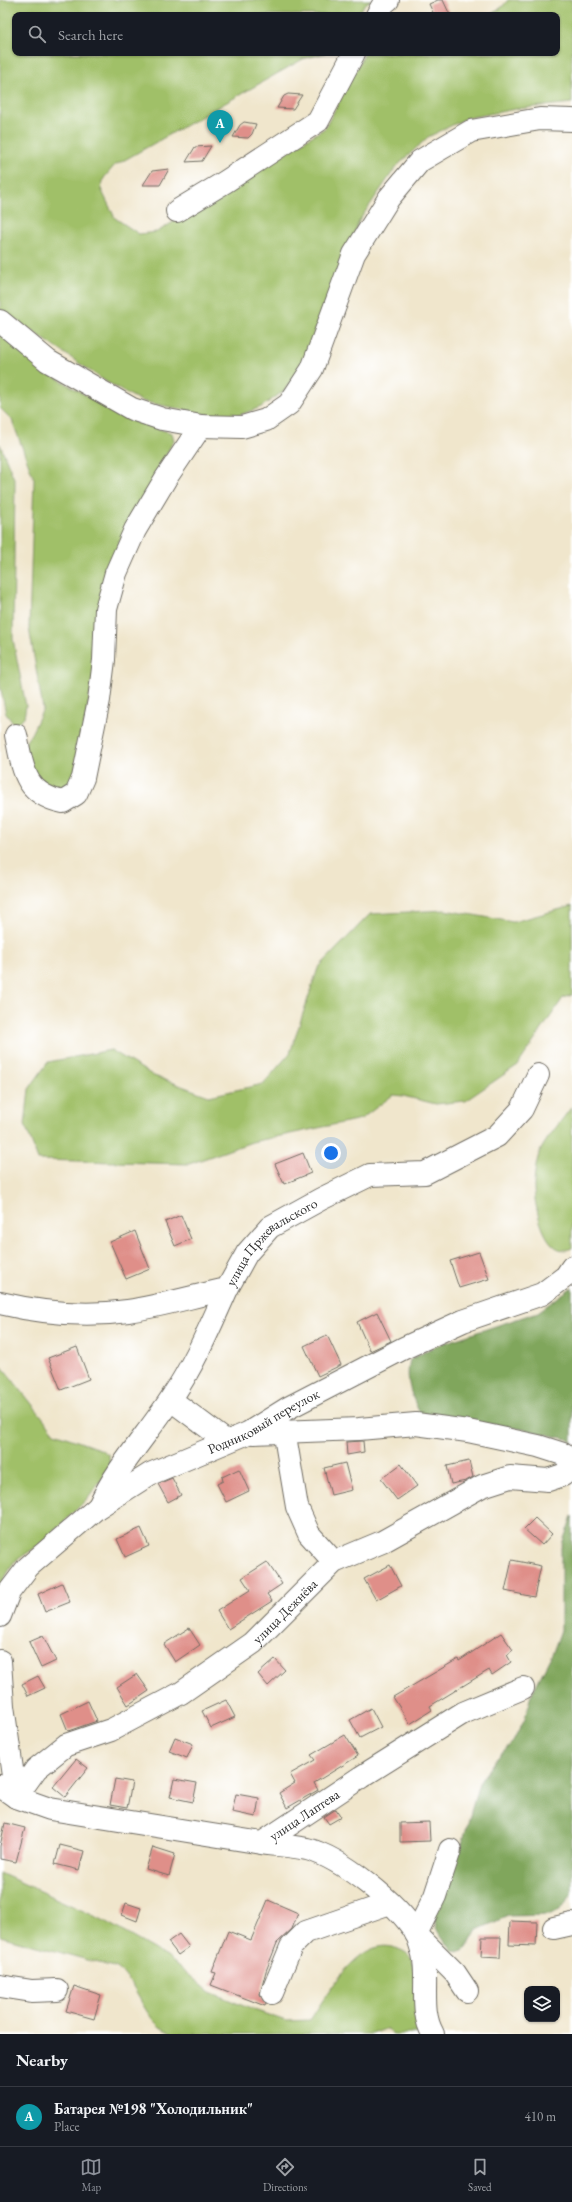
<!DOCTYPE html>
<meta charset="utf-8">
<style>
:root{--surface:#171b24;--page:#20242c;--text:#f1f3f6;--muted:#9ea1a6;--line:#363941;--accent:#8c9099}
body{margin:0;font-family:"EB Garamond",serif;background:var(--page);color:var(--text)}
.controls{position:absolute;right:12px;bottom:12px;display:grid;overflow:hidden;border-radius:8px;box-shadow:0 1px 3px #0004}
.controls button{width:36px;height:36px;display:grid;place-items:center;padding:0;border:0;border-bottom:1px solid var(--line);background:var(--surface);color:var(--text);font:20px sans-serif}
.you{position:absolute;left:331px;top:1153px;width:14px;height:14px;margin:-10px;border:3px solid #fff;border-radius:50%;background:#1a73e8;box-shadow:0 0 0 6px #1a73e833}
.badge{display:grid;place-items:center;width:26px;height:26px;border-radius:50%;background:var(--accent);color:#fff;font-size:13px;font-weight:700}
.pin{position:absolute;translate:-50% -33px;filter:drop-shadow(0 1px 2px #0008)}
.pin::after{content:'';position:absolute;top:21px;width:14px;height:12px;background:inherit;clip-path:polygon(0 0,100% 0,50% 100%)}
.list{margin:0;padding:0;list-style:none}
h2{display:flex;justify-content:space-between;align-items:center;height:52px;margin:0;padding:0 16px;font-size:17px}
h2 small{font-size:13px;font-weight:400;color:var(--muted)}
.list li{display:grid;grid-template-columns:26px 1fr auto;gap:12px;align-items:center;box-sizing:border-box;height:60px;padding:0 16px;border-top:1px solid var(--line)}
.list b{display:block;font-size:15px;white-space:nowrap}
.list p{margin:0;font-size:13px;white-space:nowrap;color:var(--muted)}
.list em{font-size:13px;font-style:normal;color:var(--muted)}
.icon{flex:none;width:22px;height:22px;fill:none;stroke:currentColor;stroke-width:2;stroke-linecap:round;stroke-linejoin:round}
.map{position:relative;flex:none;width:572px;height:2034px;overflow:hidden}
.search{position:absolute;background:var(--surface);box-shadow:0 1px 3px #0004;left:12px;right:12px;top:12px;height:44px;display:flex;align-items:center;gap:10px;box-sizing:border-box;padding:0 14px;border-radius:8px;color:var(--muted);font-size:15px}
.sheet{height:112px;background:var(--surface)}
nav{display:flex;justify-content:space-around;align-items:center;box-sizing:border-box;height:56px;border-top:1px solid var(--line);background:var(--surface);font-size:11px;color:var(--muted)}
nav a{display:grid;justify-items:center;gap:2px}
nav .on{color:var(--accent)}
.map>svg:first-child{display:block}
.green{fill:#a0c068;stroke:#66764a}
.forest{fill:#80a65c;stroke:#566844}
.building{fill:#df8f89}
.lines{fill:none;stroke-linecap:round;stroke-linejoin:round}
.minor-casing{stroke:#706c63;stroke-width:24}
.minor{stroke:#fff;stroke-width:22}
.labels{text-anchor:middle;stroke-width:3;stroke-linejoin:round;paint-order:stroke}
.street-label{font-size:14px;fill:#2b2b2b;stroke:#fff}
</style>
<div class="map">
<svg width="572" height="2034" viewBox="0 0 572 2034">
<rect width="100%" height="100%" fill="#fff"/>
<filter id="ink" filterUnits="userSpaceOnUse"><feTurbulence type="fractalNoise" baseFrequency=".025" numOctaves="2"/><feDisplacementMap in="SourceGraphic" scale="8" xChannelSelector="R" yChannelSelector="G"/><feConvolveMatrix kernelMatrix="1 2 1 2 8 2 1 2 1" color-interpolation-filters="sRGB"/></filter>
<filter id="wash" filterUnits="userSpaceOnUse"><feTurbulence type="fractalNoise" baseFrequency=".012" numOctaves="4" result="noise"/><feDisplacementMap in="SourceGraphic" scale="16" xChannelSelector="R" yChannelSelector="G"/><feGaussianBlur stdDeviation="0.9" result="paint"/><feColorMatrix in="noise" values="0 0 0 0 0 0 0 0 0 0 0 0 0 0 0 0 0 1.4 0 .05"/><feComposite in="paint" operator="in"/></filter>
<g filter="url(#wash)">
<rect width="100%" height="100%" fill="#f0e6cc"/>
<g class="green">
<path d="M0,0h371l-7,5 -6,10h-343v38h310l-22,6 -189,107 -10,12 -3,11 14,29 24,16 18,-2 168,-104 40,-75h192v-38h-67l12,-8 6,-7h64v103l-56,6 -49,9 -39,19 -32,30 -37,54 -56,141 -19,29 -23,16 -32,12 -88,-18 -36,-20 -105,-72z"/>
<path d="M0,334l45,37 79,47 48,15 2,7 -54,101 -49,251 -33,-7 -14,-41 7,-10 12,-25 -14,-81 5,-149 -22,-59 -12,-12z"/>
<path d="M0,444l15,37 -2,158 13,67 -2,11 -5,5 -6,1 -7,-9 -6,-29z"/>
<path d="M572,906v89l-9,3 -45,67 -53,36 -29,3 -33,-8 -10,-1 -32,24 -109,23 -63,22 -151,-4 -13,-35 4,-36 19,-27 63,-12 43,26 55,20 54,-12 27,-31 28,-85 52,-54 75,-4 68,12z"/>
<path d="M572,1106v142c-27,13 -38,-43 -38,-61 0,-10 2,-24 5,-33 4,-12 25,-36 33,-48z"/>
<path d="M0,1364l55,69 47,17 7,5 1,13 -21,29 -44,44 -31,21 -14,24z"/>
<path d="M0,1873l101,46 66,38 43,35 41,17 35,12 24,-1c16,-23 49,-85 85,-72 7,2 14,5 17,12 8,21 7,47 9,69l-4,5h-24l-5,-6 -16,6h-198c-4,-2 -11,-4 -14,-7 -19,-16 -23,-43 -43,-59l-117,-32z"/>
</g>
<g class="forest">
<path d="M572,1287v156l-5,-4 -40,-9 -107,-17c-9,-17 -15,-34 -10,-53l25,-14 103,-34z"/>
<path d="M572,1516v378l-11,15 -10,6 -43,1 -31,14 -10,18 -6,4 -9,-1 -16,-23 -2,-13 12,-26 16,-45 17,-61 18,-26 16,-15 12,-24 6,-23 22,-43 8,-22v-83z"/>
</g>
<g id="blocks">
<g class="building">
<path d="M438,0h5l7,15h-16l-5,-11z"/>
<path d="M288,94l14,1 -9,14 -16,-1 7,-12z"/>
<path d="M244,122l12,2 -4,10 -4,4 -15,-1 7,-12z"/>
<path d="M211,146l-9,15 -16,1 9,-15z"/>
<path d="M169,169l-9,16h-17l9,-14z"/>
<path d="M303,1153l8,20 -27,11 -9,-20z"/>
<path d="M181,1215l10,24 -16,7 -10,-24z"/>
<path d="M135,1231l15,38 -24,10 -16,-37z"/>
<path d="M479,1252l10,27 -30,9 -9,-27z"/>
<path d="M377,1312l14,29 -21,10 -13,-29z"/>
<path d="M327,1335l14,30 -23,11 -14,-30z"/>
<path d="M77,1347l12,32 -28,11 -13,-32z"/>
<path d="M363,1441l1,11 -17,3 -1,-13z"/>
<path d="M469,1461l4,16 -7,4 -15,3 -4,-18z"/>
<path d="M345,1463l7,27 -21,5 -7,-27z"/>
<path d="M401,1464l16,22 -20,14 -16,-21z"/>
<path d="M239,1469l10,22 -23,11 -9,-18 6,-3 -1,-4z"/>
<path d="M172,1478l9,17 -13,7 -10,-18z"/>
<path d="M535,1518l17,16 -10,11 -18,-16z"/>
<path d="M141,1528l8,18 -24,11 -8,-18z"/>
<path d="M512,1560l29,6 -7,31 -29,-6z"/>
<path d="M267,1562l15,22 -15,10 5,7 -44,28 -11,-18 33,-21 -8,-12z"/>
<path d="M390,1565l11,21 -25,14 -12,-21z"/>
<path d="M62,1583l8,19 -25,10 -7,-18z"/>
<path d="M189,1628l11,17 -25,17 -11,-18z"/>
<path d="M501,1633l12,17 -6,5 4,7 -19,13 -3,-5 -59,36 2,4 -22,14 -17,-27 65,-38 1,2z"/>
<path d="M43,1636l13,25 -15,7 -12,-26z"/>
<path d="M275,1659l10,11 -17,16 -10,-12z"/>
<path d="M137,1674l12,17 -21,14 -11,-18z"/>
<path d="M38,1676l7,12 -17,8 -6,-12z"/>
<path d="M226,1700l9,17 -24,11 -9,-17z"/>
<path d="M88,1701l9,20 -29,10 -7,-17z"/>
<path d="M371,1708l10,19 -21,11 -10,-18z"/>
<path d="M345,1735l13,21 -44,27 4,7 -31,18 -8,-15 16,-10 -5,-9 25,-14 -4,-5z"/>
<path d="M175,1737l18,7 -6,14 -18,-7z"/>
<path d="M76,1759l12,9 -23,29 -12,-10z"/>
<path d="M115,1779l17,3 -5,26 -17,-3z"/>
<path d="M174,1779l23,4 -4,19 -23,-5z"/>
<path d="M236,1794l23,4 -3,19 -24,-5z"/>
<path d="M336,1809l5,8 -12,7 -5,-7z"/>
<path d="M429,1822l1,19 -30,1v-19z"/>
<path d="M5,1823l20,5 -9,34 -16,-3v-13z"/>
<path d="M60,1845l24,6 -5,19 -24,-6z"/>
<path d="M153,1847l22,7 -6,22 -23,-7z"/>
<path d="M268,1900l30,13 -6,16 -15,14 -11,28 -6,23 6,9 -1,3 -54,-21 5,-12 -4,-1 16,-41 23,9z"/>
<path d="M126,1903l15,5 -4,13 -15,-6z"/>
<path d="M510,1921l27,1 -1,24 -27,-1z"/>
<path d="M179,1934l10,13 -11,8 -10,-13z"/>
<path d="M482,1937h19l-1,21 -19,-1z"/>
<path d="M74,1986l27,9 -7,24 -28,-8z"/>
</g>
</g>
</g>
<g filter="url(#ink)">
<use href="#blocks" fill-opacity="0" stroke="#706c63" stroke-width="1"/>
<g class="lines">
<defs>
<g id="minor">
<path d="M377,15l7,-12 4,-3"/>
<path d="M177,211l48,-29 93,-61 36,-68"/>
<path d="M0,321l48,40 84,48 30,10 39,7 41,1 24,-7 23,-16 23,-35 42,-115 35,-56 31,-37 51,-30 69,-12 32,1"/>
<path d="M16,735c7,34 8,59 47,67l13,-8 7,-16 16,-78 5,-40 2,-51 10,-36 19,-43 31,-52 35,-52"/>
<path id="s1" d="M0,1303c42,10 85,14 128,8 33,-5 66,-15 99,-22l20,-36 23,-26 51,-28 49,-24 55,-2 72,-37 25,-27 16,-34"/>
<path d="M171,1400l55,41"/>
<path d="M284,1430l13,77 12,27 25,28"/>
<path d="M253,1433l106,-4 57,-5 52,7 70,15 25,8 9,8"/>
<path d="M99,1506c18,-39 48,-71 71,-106 24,-35 40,-73 57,-111"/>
<path id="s2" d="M0,1616l9,-24 19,-25 69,-59 53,-34 98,-41 40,-25 116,-60 59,-27 79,-27 24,-18 6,-9"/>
<path d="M0,1661l3,45 13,91"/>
<path id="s3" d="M0,1786l16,11 34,12 212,34 99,-66 102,-64 60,-25"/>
<path id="s4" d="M16,1797l20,-28 30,-24 45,-15 70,-37 72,-50 81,-81 48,-20 100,-56 28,-9 38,3 15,-5 9,-8"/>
<path d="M262,1843c14,2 30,3 45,6 35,9 90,54 109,84 3,6 5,14 7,21 6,26 -4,56 10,80"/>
<path d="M450,1850l-15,46 -19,38 39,39 12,18"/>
<path d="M554,1928l18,-4"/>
<path d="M0,1986l32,5 25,-1"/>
<path d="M272,1993l19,-46 15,-15 84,-29"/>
</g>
</defs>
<use href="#minor" class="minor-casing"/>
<use href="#minor" class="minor"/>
</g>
</g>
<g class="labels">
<g class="street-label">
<text dy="5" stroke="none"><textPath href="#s1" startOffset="297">улица Пржевальского</textPath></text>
<text dy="5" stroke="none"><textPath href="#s2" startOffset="336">Родниковый переулок</textPath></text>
<text dy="5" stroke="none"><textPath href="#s4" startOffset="332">улица Дежнёва</textPath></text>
<text dy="5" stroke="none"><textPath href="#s3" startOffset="321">улица Лаптева</textPath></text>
</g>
</g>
</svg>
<div class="controls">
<button><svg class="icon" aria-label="layers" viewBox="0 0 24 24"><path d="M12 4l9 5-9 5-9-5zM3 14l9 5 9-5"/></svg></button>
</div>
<div class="you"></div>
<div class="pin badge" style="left:220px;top:143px;background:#0f9aa8">A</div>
<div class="search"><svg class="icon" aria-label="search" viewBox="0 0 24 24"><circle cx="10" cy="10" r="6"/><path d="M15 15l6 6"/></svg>Search here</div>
</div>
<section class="sheet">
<h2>Nearby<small></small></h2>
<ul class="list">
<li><span class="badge" style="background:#0f9aa8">A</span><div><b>Батарея №198 &quot;Холодильник&quot;</b><p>Place</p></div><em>410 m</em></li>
</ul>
</section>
<nav>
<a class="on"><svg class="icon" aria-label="map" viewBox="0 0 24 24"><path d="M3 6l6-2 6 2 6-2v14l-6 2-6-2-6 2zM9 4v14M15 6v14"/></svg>Map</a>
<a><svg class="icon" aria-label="directions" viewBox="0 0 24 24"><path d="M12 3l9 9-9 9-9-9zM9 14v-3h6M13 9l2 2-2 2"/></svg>Directions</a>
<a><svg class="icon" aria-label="saved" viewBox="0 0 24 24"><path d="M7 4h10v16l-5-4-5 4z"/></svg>Saved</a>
</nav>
